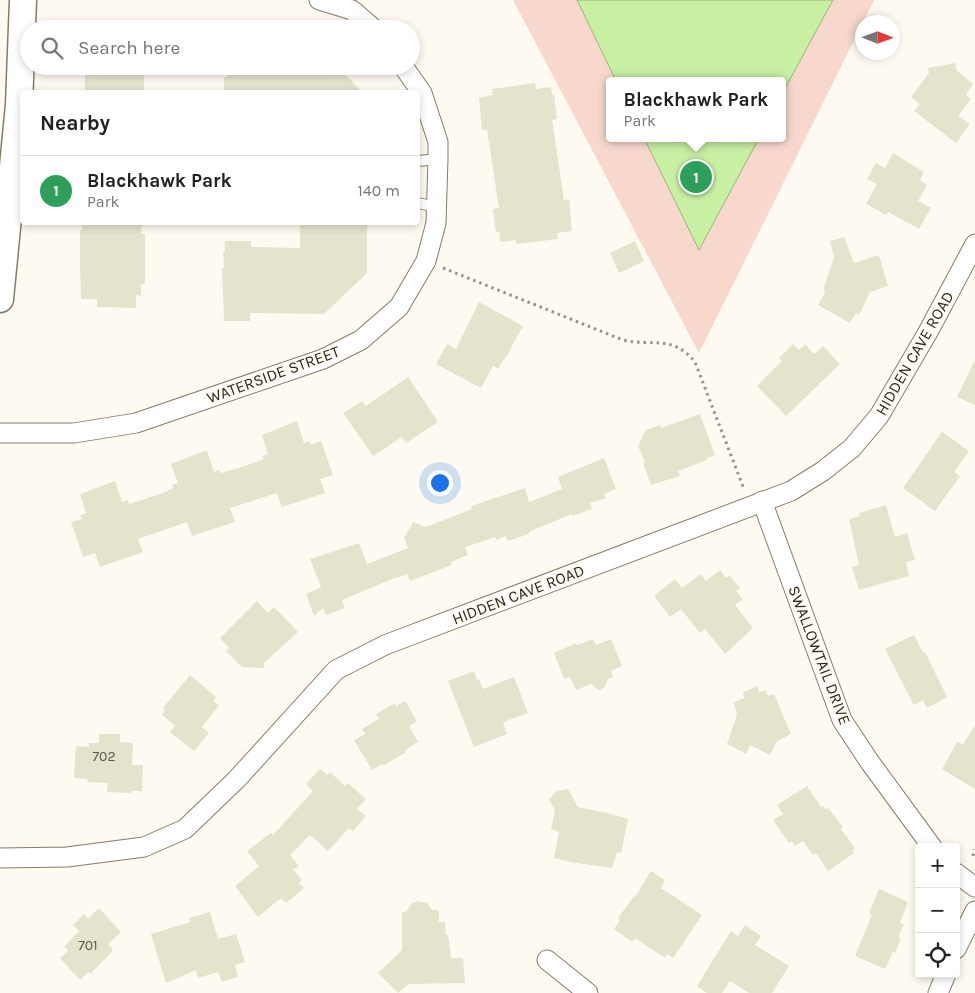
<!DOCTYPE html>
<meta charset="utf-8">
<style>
:root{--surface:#fff;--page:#f2f2f2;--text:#202124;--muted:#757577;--line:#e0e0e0;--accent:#19676a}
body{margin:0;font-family:Karla,sans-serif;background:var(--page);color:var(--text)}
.controls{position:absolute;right:15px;bottom:15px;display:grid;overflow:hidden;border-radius:5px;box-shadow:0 2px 8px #0003}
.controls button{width:45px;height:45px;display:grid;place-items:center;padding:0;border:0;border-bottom:1px solid var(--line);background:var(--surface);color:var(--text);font:25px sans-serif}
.compass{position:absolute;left:855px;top:15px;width:45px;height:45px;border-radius:50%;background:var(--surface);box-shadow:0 2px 8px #0003;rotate:91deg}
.you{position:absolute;left:439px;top:482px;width:18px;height:18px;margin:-12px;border:4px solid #fff;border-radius:50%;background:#1a73e8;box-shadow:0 0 0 8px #1a73e833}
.badge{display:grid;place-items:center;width:32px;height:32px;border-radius:50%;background:var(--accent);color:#fff;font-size:16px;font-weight:700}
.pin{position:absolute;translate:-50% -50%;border:2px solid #fff;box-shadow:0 1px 5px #0006}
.popup{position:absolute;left:606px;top:77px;width:180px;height:65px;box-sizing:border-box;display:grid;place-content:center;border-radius:5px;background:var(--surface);filter:drop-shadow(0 1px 4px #0005);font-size:16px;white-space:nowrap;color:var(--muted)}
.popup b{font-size:19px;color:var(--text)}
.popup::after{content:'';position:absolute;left:50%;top:100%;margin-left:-10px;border:10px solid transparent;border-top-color:var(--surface)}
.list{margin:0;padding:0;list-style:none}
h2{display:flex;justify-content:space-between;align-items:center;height:65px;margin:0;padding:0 20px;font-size:21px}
h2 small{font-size:16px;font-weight:400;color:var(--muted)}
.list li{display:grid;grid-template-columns:32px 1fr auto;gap:15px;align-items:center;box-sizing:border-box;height:70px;padding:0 20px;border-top:1px solid var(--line)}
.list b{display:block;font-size:19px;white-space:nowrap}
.list p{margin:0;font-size:16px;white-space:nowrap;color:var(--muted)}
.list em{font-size:16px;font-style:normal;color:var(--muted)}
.icon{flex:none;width:28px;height:28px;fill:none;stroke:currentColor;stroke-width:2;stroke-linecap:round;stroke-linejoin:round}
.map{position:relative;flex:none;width:975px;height:993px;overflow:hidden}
.search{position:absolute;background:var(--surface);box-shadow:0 2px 8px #0003;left:20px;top:20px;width:400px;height:55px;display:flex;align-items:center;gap:12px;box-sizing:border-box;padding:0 18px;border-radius:28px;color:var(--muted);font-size:19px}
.panel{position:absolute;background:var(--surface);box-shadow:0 2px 8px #0003;left:20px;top:90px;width:400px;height:135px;border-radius:5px}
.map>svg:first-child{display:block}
.green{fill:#f8d8cc;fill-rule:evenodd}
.water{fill:#c8f0a3;stroke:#99b47b}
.building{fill:#e4e4cc}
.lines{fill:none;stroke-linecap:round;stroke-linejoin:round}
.lane-casing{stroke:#867c68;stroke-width:12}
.street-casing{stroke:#867c68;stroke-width:21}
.secondary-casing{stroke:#867c68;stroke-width:29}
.path{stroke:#969289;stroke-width:3;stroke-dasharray:2.5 4;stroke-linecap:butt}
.lane{stroke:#fff;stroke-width:10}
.street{stroke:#fff;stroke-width:19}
.secondary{stroke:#fff;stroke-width:26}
.labels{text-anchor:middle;stroke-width:4;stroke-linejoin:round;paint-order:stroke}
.number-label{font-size:14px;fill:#5a574a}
.street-label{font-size:16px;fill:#2c281f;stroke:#fefaf1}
</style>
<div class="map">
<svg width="975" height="993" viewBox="0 0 975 993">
<rect width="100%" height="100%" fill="#fefaf1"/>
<path class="green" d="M513,0h361l-175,353zM610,81h172v57h-172z"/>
<g class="water">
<path d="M577,0h256l-51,94v-13h-166z"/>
<path d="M644,138h115l-60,112z"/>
</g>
<g class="building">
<path d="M956,63v7l17,14 -7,11 5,4 -13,17 12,8 -14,19 -42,-32 6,-7 -9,-7 18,-24 -1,-5z"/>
<path d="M100,66h38v6h6v20h-59v-24h15z"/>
<path d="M227,66h110l25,26h-138v-15h3z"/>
<path d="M535,83l1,6 15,-2 1,8h2l3,24 -5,1 12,80 5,-1 3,32 -15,2 1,6 -42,5v-4l-16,2 -1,-11 -3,1 -3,-23 6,-1 -12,-78h-5l-3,-32 14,-3 -1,-6z"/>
<path d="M893,153l31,19 -4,8 7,5 -9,16 13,7 -12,21 -31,-17 -2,3 -20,-11 11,-20 -10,-5 9,-16 9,5z"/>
<path d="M82,222l60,1 -1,11h4v50h-4v12l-5,-1v13l-39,-1v-8h-16l-1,-34v-35h2z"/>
<path d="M300,222h67v51l-43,41 -74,-1v8h-26l-2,-53h2l-1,-16h2v-11h26v6l49,1z"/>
<path d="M844,237l10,26 25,-8 9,31 -18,6 -11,23 -3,-2 -6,10 -32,-18 7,-13 -1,-5 10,-30 -4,-16z"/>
<path d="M635,241l9,20 -25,12 -9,-20z"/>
<path d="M479,302l44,24 -18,33 -1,-1 -6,11 -5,-3 -12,22 -45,-24 11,-20 9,5z"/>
<path d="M793,344l6,6 6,-6 9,10 9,-8 17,18 -54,52 -29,-30 25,-25 -3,-3z"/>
<path d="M975,360v45l-18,-8z"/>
<path d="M408,377l30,45 -32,21 -4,-6 -29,19 -30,-43 19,-12 4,5z"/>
<path d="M700,414l15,41 -8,3v2l-29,11 2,5 -29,9 -8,-22 2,-1 -7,-16 8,-16 14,-5 1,3z"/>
<path d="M297,421l7,22 5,-2 2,4 10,-4 12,34 -13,4 5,14 -43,14 -5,-14 -47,15 5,14 -43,14 -5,-14 -49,17 5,13 -43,15 -5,-14 -12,4 -12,-35 11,-3 -2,-4 6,-2 -6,-19 35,-13 7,21 6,-2 1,4 34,-11 10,-5 -1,-3 6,-2 -7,-19 36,-14 7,22 5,-2 2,3 24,-7 19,-7 -2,-3 6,-2 -6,-19z"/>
<path d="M942,432l27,19 -15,21 6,4 -25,35 -32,-23z"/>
<path d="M604,458l12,31 -12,5 2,4 -16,5 2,6 -19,7 -1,-2 -34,14 -9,4v2l-21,7 -2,-5 -10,4 -1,-3 -30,10 3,8 -17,7 1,3 -42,16 -3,-7 -10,4v-1l-55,23 3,8 -19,7 -3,-7 -9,8 -8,-22 15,-7 -11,-28 49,-16 8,21 41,-16 -4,-10 9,-16 13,5 46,-18 -1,-3 54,-18 4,14 33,-13 -4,-12z"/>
<path d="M886,505l9,32 12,-4 8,27 -9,2 3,14 -50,14 -7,-23 7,-2 -10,-46 11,-3 -1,-3z"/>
<path d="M720,570l6,8 3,-3 11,13 -4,3 7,8 -8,6 18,23 -28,26 -20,-25 -5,4 -19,-24 -11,8 -16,-21 21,-17 7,9 19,-14 5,7z"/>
<path d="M257,601l11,12 6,-6 24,25 -34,31v5l-22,-1 -16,-16 3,-3 -9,-10z"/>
<path d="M914,635l9,18 2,-1 22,45 -20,11 -4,-8 -9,5 -29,-56z"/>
<path d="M593,639l3,6 15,-6 11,27 -11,5 2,6 -5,2 -3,8 -6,3 -8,-6 -15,6 -6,-13 -6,2 -10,-26 22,-10 1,2z"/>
<path d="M474,671l3,9 2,-1 4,10 31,-12 14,36 -25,9 4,12 -33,13 -26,-66z"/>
<path d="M190,675l26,22 -3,4 6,4 -17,22 7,6 -15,18 -24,-19 5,-6 -13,-11 3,-5 -2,-2z"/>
<path d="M758,686l1,6 7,-2 2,6 6,-2 17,40 -14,7 -7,14 -20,-10 -4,9 -19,-10 10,-29 -3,-13 10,-4 -1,-6z"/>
<path d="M405,701l12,20 -8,5 9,16 -13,8 1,2 -23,14 -1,-2 -10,6 -18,-30 11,-6 -3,-5 17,-10 -3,-5 19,-11 1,3z"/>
<path d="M975,725v64l-33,-20 15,-27 6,3z"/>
<path d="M99,734h21v8l13,1 -1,22h11l-1,26h-11v2l-24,-1 1,-9 -21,-1 1,-3 -14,-1 2,-32 13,1v-4h10z"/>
<path d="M320,769l7,6 3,-3 15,14 3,-3 18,16 -9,10 9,7 -13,15 -4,-3 -21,23 -18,-16 -20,20 9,11 -6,4 9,10 -3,3 5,5 -18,15 -5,-5 -23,19 -23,-31 24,-20 -12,-15 24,-18 2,2 40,-44 -7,-7z"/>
<path d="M807,786l14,21 2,-1 3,4 2,-2 15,19 -2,2 14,19 -3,3 2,2 -26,18 -12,-18 -3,2 -10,-14 -8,5 -3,-5 -3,2 -16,-23 10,-6 -6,-9z"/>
<path d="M568,789l10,18 29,6 21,6 -7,34 -4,-1 -5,16 -42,-6 -16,-4 5,-26 -8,-3 4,-19 -6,-11 8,-8z"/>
<path d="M651,871l14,9 -4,8 41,27 -29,43 -6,-4 -2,4 -30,-20 -3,4 -18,-13 6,-9 -2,-2 17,-23 1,1z"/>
<path d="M879,889l29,13 -8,21 4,1 -6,14 3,1 -6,14 -2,-1 -8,17 -30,-13 17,-41 -3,-2z"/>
<path d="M418,901l9,2 5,7h7v12h6l1,13h2l3,23h12l2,25 -56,1 -11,9 -20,-20 24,-23v-38h4l6,-9z"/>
<path d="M99,908l22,24 -13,12 5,6 -4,5 -19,19 -1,-2 -9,8 -20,-22 8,-7 -4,-4 15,-16 -6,-6 11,-11 4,5z"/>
<path d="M210,912l8,27 18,-5 9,28 -10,3 3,12 -16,5 -4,-10 -20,6 -2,-8 -30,13 -15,-49 39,-12 -1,-4z"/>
<path d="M745,925l16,11 -6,9 34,21 -17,27h-23l-19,-12 -8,12h-15l-10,-7 34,-55 7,5z"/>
</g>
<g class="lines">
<defs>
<g id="lane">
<path d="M418,161l20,-2"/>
<path d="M418,203l18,4"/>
</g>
<g id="street">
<path d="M319,0l33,10 22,19"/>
<path d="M0,433h74l62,-10 187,-64 38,-19 38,-33 27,-46 10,-38 2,-64v-17l-16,-49 -19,-27"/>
<path d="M762,501l80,219 27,41 63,86"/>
<path d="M0,858l67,-1 77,-10 41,-18 52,-50 99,-109 49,-25 406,-154 32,-20 29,-23 27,-32 49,-84 47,-88"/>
<path d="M956,873l19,14"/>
<path d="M956,949l19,-38"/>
<path d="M547,960l41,33"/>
<path d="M938,993l8,-19"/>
</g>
<path id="secondary" d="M0,299l19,-194 4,-105"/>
</defs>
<use href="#lane" class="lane-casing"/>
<use href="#street" class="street-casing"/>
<use href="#secondary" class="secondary-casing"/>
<g class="path">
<path d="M443,268l180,72c30,7 49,-6 72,22l49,127"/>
<path d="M973,856l1,-7"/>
</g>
<use href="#lane" class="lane"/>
<use href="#street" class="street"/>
<use href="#secondary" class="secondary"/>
</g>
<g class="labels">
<g class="number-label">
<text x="104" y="761">702</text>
<text x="88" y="950">701</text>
</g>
<g class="street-label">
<text transform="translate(914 353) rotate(-60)" y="6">HIDDEN CAVE ROAD</text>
<text transform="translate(273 374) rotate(-20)" y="6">WATERSIDE STREET</text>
<text transform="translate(518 594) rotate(-21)" y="6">HIDDEN CAVE ROAD</text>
<text transform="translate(820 655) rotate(69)" y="6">SWALLOWTAIL DRIVE</text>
</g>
</g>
</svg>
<div class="controls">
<button>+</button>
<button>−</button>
<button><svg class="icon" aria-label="locate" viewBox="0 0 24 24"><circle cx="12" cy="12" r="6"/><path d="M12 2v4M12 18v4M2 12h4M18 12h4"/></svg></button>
</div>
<svg class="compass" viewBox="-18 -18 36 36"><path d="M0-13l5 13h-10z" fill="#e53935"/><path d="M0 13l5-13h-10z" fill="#757577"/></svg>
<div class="you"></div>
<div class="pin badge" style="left:696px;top:177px;background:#2e9e5b">1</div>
<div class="popup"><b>Blackhawk Park</b>Park</div>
<div class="search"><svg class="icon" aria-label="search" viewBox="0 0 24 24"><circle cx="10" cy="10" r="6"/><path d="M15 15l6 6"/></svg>Search here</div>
<section class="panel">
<h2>Nearby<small></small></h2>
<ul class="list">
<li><span class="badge" style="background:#2e9e5b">1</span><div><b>Blackhawk Park</b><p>Park</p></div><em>140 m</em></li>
</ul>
</section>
</div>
